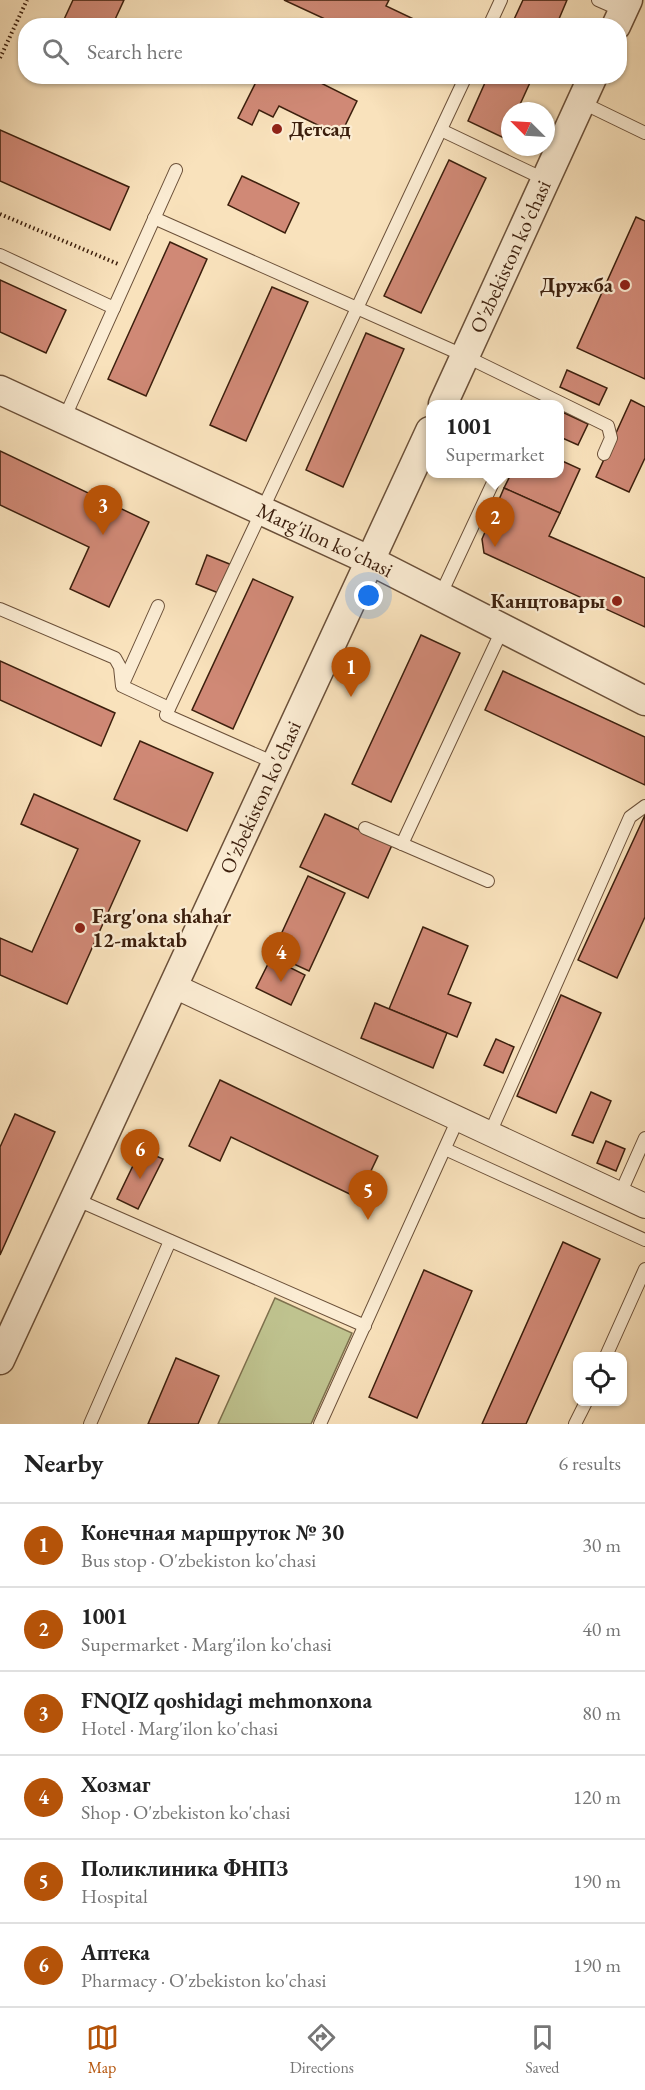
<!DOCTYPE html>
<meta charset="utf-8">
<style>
:root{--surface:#fff;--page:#f2f2f2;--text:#222;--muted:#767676;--line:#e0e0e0;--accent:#b45309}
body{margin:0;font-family:"EB Garamond",serif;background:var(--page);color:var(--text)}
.controls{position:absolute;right:18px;bottom:18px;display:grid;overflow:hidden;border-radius:12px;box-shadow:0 2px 4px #0004}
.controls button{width:54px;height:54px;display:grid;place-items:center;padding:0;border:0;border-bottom:2px solid var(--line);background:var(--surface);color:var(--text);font:30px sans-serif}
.compass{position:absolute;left:501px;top:102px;width:54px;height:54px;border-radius:50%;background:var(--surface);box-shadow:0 2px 4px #0004;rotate:294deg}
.you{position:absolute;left:369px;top:596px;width:21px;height:21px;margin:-15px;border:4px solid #fff;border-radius:50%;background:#1a73e8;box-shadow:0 0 0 9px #1a73e833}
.badge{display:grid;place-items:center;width:39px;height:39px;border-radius:50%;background:var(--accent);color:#fff;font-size:20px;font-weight:700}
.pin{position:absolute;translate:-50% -50px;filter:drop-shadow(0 2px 3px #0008)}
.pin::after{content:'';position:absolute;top:32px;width:21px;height:18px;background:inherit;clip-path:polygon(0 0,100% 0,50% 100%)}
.popup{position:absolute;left:426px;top:400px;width:138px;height:78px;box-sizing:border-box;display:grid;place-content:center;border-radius:12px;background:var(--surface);filter:drop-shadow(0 2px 4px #0005);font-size:20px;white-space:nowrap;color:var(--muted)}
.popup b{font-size:22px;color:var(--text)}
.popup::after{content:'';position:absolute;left:50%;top:100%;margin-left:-12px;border:12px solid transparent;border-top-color:var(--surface)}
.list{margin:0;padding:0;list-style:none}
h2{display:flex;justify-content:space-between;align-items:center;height:78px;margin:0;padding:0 24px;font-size:26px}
h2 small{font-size:20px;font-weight:400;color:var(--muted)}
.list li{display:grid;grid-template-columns:39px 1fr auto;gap:18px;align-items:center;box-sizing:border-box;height:84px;padding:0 24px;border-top:2px solid var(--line)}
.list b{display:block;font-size:22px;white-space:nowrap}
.list p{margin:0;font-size:20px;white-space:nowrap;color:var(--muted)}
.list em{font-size:20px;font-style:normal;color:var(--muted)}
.icon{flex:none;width:33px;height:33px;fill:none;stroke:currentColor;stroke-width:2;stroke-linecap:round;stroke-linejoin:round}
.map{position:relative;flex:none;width:645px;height:1424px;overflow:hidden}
.search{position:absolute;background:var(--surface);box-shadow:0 2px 4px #0004;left:18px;right:18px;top:18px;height:66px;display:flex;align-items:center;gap:15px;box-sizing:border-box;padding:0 21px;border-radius:24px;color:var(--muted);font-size:22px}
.sheet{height:582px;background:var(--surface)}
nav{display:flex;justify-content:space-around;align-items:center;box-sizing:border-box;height:84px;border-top:2px solid var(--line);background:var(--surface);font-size:16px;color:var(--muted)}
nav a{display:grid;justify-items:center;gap:3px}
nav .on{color:var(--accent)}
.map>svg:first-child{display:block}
.green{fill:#bfc38f;stroke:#7e714e;stroke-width:1.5}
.building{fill:#d08976;stroke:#3c1f0d;stroke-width:1.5}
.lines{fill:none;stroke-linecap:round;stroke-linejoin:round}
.service-casing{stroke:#6b5039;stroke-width:14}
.minor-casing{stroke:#6b5039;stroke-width:26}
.tertiary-casing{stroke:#6b5039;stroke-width:31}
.path{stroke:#3c1f0d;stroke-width:4;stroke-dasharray:1.5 3;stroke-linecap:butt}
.service{stroke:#fbecd3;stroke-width:12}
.minor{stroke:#fbecd3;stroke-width:24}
.tertiary{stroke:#fbecd3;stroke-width:28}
.poi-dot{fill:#8f2418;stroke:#fbecd3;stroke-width:2}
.labels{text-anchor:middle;stroke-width:4.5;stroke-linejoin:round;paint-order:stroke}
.poi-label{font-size:21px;font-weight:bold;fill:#3c1f0d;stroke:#fbecd3;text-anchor:start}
.street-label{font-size:21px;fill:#3c1f0d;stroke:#fbecd3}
</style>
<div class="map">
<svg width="645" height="1424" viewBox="0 0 645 1424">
<rect width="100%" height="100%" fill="#f9e2bc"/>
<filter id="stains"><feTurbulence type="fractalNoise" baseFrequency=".00333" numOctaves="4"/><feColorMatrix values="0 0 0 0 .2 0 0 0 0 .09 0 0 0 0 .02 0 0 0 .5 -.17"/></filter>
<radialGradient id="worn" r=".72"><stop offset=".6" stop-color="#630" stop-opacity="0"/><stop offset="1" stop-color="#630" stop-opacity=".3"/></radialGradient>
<path class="green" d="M275,1298l77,35 -41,91h-93z"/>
<g class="building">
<path d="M73,0h51l-12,26h-51z"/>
<path d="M284,0h105l-3,6 38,18 -84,2z"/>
<path d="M523,0h44l-11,26h-45z"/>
<path d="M259,76h9l13,7 3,-7h23l50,25 -17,35 -61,-30 -6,11 -14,-7 -7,15 -14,-7z"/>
<path d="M488,76h45l-16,35h-7v15l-6,12 -36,-17z"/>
<path d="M0,130l129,57 -19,43 -110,-49z"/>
<path d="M449,160l37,18 -65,135 -37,-17z"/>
<path d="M242,176l57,27 -14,30 -57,-28z"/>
<path d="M636,217l9,4v158l-68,-31z"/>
<path d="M170,242l37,17 -61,137 -38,-17z"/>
<path d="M0,280l66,30 -20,43 -46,-21z"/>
<path d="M272,287l36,15 -62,139 -36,-16z"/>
<path d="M366,333l38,16 -61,138 -37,-17z"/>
<path d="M567,370l40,18 -8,17 -39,-18z"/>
<path d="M631,400l14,7v51l-16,34 -33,-15z"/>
<path d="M560,411l28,13 -10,21 -18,-8z"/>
<path d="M0,451l149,71 -40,85 -39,-18 19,-42 -89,-42z"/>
<path d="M560,460l20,9 -20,44 -56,-25 7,-14h49z"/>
<path d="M504,488l56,25 -11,23 96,42v49l-161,-74 -2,-14z"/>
<path d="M207,555l25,10 -11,29 -25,-10z"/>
<path d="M253,579l40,18 -60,132 -41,-19z"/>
<path d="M421,635l39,18 -69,149 -39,-18z"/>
<path d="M0,661l115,52 -14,33 -101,-46z"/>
<path d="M503,671l142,66v48l-160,-75z"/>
<path d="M140,741l73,32 -26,58 -73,-32z"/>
<path d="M34,794l106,47 -73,163 -67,-29v-37l32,14 46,-103 -57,-25z"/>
<path d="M325,814l67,31 -24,53 -68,-31z"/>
<path d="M645,815v102l-28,61 -39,-18z"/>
<path d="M308,876l37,17 -36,78 -37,-17z"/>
<path d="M423,927l45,19 -20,48 23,9 -14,34 -68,-28z"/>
<path d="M271,958l34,17 -14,30 -35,-17z"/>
<path d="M561,995l40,18 -45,100 -39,-17z"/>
<path d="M375,1003l72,30 -14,35 -72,-30z"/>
<path d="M496,1039l18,8 -11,26 -19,-8z"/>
<path d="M220,1080l158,76 -20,42 -127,-61 -11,24 -31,-15z"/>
<path d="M591,1092l20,9 -18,42 -21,-8z"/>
<path d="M15,1114l40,18 -55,123v-108z"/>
<path d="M606,1141l19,8 -9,22 -19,-8z"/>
<path d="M141,1149l22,10 -25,50 -21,-10z"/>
<path d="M563,1242l37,17 -74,165h-44z"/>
<path d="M424,1270l48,21 -55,127 -48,-21z"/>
<path d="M176,1358l43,18 -21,48h-50z"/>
</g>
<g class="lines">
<defs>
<g id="service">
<path d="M598,0l25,11"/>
<path d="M489,26l12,-26"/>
<path d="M581,102l64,31"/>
<path d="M441,130l105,50"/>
<path d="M154,218l311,138 143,70 3,12 -7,16"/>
<path d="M0,255l114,53"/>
<path d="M64,419l112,-249"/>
<path d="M440,596l57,-122"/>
<path d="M0,609l115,49 5,9 2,19 47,22"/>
<path d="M123,684l35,-78"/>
<path d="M277,764l-111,-49 300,-639"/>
<path d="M365,828l123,53"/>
<path d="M402,844l101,-216"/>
<path d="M490,1133l140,-316 15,-11"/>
<path d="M445,1149l200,91"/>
<path d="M620,1194l25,-56"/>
<path d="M75,1199l290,127"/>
<path d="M606,1356l39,-87"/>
<path d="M90,1424l80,-183"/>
<path d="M320,1424l138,-305"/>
<path d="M575,1424l11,-22"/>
</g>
<path id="minor" d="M174,986l471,220"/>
<g id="tertiary">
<path d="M616,26l12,-26"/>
<path id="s1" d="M0,390l371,171 274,140"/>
<path id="s2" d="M443,404l150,-328"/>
<path id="s3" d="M0,1360l430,-929"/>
</g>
</defs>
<use href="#service" class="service-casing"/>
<use href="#minor" class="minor-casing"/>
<use href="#tertiary" class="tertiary-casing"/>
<g class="path">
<path d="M0,58l27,-58"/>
<path d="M0,214l118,50"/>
</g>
<use href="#service" class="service"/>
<use href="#minor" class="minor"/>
<use href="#tertiary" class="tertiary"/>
</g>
<g class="poi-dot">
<circle cx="277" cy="129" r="6"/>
<circle cx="625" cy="285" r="6"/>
<circle cx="617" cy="601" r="6"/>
<circle cx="80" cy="928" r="6"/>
</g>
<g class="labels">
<g class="poi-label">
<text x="289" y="136">Детсад</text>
<text x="613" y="292" text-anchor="end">Дружба</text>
<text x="605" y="608" text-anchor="end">Канцтовары</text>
<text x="92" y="923">Farg'ona shahar<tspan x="92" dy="24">12-maktab</tspan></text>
</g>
<g class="street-label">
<text dy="7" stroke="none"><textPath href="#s2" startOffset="162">O'zbekiston ko'chasi</textPath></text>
<text dy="7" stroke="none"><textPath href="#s1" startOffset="358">Marg'ilon ko'chasi</textPath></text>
<text dy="7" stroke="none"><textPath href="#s3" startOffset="620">O'zbekiston ko'chasi</textPath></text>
</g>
</g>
<rect width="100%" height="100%" filter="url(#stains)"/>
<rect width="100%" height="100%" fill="url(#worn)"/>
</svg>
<div class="controls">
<button><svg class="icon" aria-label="locate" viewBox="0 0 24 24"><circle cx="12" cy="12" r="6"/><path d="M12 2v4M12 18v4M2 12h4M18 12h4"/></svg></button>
</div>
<svg class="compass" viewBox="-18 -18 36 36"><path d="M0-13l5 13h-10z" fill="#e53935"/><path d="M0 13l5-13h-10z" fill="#767676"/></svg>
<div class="you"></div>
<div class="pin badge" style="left:351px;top:697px">1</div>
<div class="pin badge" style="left:495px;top:547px">2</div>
<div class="popup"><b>1001</b>Supermarket</div>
<div class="pin badge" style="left:103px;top:535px">3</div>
<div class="pin badge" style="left:281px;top:982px">4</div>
<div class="pin badge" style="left:368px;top:1220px">5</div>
<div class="pin badge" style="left:140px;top:1179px">6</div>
<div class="search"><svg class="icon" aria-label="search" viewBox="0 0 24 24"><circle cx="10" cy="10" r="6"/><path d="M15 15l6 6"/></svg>Search here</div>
</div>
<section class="sheet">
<h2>Nearby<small>6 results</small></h2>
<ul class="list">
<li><span class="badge">1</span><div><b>Конечная маршруток № 30</b><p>Bus stop · O'zbekiston ko'chasi</p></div><em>30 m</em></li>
<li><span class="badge">2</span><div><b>1001</b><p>Supermarket · Marg'ilon ko'chasi</p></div><em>40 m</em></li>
<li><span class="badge">3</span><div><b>FNQIZ qoshidagi mehmonxona</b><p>Hotel · Marg'ilon ko'chasi</p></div><em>80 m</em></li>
<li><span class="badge">4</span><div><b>Хозмаг</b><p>Shop · O'zbekiston ko'chasi</p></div><em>120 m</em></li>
<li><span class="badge">5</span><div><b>Поликлиника ФНПЗ</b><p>Hospital</p></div><em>190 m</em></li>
<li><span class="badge">6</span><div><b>Аптека</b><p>Pharmacy · O'zbekiston ko'chasi</p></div><em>190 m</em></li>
</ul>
</section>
<nav>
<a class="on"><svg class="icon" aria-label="map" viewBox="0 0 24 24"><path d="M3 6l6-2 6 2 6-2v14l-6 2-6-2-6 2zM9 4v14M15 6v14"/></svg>Map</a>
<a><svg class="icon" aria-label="directions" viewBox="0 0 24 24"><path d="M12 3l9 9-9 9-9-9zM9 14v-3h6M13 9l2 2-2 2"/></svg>Directions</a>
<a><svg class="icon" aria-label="saved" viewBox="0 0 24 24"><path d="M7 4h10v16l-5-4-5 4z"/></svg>Saved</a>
</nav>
